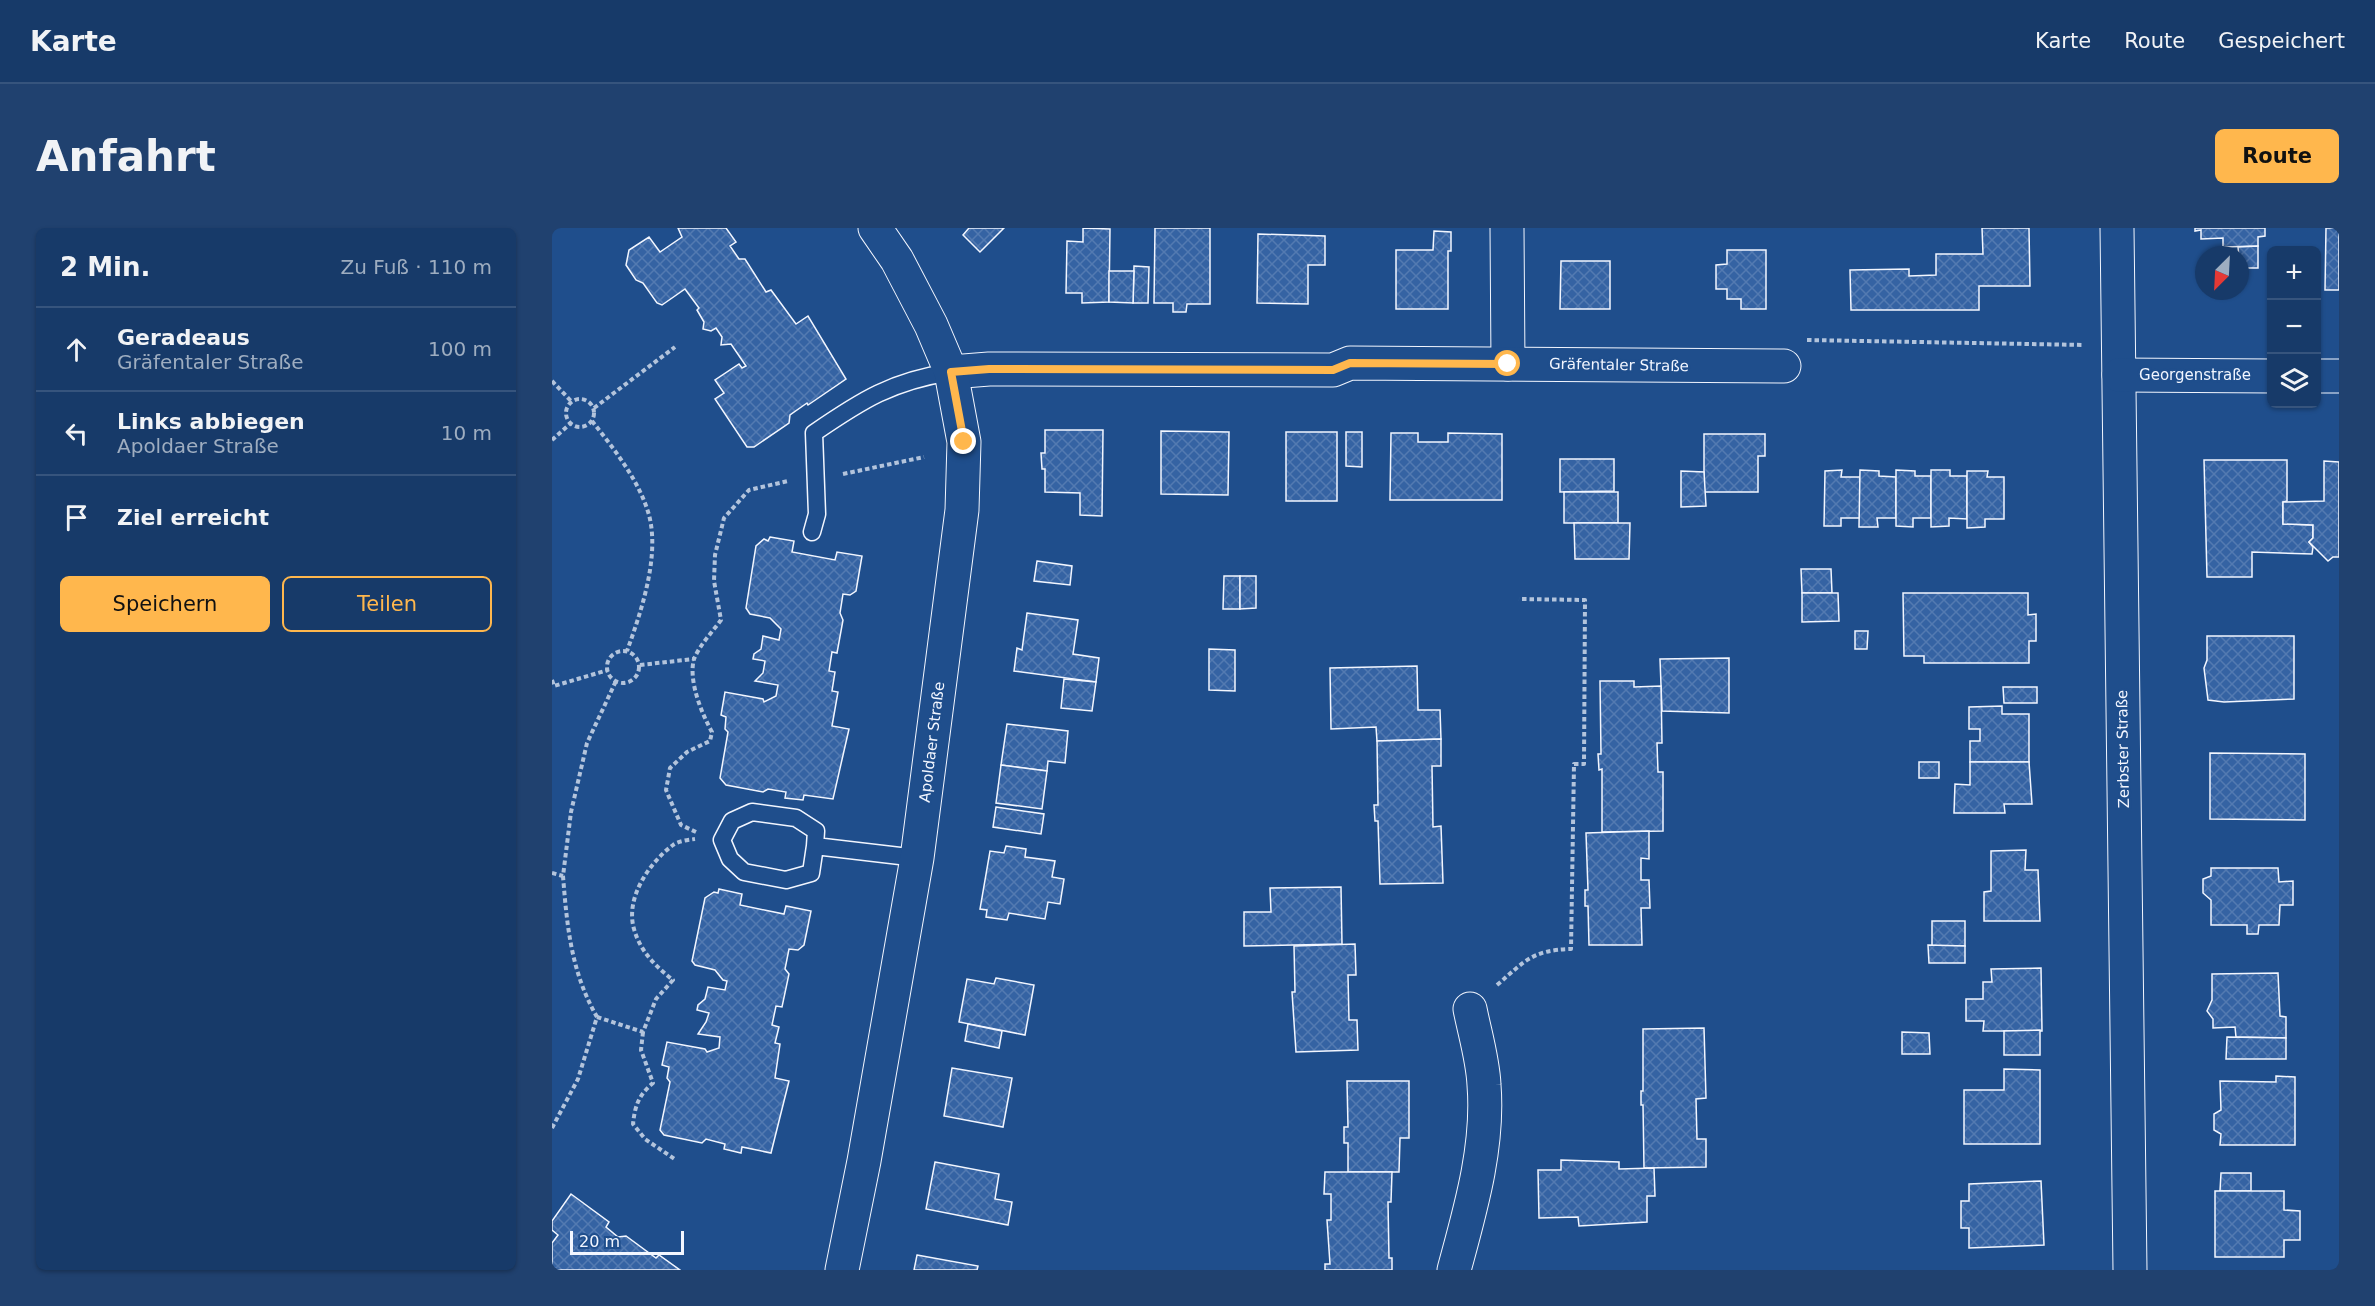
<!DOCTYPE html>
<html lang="de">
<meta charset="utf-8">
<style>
:root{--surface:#173a69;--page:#20416f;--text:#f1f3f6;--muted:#9eadc0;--line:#36547d;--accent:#ffb74d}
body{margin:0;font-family:"DejaVu Sans",sans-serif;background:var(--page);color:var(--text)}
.controls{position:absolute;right:18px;top:18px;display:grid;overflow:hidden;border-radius:9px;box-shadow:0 2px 4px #0004}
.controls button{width:54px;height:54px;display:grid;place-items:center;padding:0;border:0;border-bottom:2px solid var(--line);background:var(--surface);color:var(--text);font:30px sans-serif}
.compass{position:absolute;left:1643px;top:18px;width:54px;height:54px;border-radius:50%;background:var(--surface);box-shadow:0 2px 4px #0004;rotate:204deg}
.scale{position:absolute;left:18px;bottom:15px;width:114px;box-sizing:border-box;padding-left:6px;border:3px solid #f2f6ff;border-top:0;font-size:16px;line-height:21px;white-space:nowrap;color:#f2f6ff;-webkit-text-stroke:4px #1f4e8c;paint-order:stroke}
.stop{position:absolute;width:18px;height:18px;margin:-14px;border:4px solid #ffb74d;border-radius:50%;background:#fff}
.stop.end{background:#ffb74d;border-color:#fff;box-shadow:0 2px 6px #0008}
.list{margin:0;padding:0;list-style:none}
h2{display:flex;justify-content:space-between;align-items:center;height:78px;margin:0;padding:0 24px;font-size:26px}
h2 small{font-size:20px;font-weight:400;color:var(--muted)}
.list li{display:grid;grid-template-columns:39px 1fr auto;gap:18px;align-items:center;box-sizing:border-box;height:84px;padding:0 24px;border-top:2px solid var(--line)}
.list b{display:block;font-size:22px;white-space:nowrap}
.list p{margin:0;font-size:20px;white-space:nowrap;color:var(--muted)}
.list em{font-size:20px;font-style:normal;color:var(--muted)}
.actions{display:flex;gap:12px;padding:18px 24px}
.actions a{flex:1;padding:14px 0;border:2px solid var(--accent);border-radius:9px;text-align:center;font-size:21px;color:var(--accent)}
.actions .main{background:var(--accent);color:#111}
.icon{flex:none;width:33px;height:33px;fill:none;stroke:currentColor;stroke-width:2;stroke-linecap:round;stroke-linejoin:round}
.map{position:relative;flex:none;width:1787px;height:1042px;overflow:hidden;border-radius:9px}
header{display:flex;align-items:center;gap:36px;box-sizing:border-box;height:84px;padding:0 30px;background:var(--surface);border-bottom:2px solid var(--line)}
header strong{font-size:28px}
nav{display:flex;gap:33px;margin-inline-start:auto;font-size:21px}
.intro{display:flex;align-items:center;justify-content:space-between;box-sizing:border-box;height:144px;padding:0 36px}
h1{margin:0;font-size:42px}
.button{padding:15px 27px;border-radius:9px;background:var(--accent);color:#111;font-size:21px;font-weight:700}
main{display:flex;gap:36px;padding:0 36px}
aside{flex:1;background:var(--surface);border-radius:9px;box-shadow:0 2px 4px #0004}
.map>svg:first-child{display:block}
.building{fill:url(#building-cross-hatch);stroke:#f2f6ff;stroke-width:1.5}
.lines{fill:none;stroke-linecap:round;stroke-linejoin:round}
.service-casing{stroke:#f2f6ff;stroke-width:19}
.minor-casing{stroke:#f2f6ff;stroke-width:35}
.path{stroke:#b3c4dc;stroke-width:4;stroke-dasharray:4.5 3;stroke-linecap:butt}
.service{stroke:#1f4e8c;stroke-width:16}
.minor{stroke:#1f4e8c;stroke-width:33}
.route{stroke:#ffb74d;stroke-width:8}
.labels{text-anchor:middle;stroke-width:4.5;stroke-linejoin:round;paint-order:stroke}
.street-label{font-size:15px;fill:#f2f6ff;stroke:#1f4e8c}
</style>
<header>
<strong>Karte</strong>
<nav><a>Karte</a><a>Route</a><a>Gespeichert</a></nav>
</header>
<div class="intro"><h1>Anfahrt</h1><a class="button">Route</a></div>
<main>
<aside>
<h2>2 Min.<small>Zu Fuß · 110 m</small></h2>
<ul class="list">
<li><svg class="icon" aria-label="ahead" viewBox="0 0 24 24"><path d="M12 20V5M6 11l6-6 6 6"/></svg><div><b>Geradeaus</b><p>Gräfentaler Straße</p></div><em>100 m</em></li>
<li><svg class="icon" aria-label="left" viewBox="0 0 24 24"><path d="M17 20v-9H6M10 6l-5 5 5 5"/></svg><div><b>Links abbiegen</b><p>Apoldaer Straße</p></div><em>10 m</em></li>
<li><svg class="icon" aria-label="arrive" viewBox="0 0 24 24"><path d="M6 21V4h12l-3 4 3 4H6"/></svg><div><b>Ziel erreicht</b></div></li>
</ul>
<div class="actions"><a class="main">Speichern</a><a>Teilen</a></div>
</aside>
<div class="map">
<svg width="1787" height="1042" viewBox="0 0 1787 1042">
<defs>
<pattern id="building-cross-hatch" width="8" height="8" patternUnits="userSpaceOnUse" patternTransform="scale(1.5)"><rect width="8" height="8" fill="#3563a3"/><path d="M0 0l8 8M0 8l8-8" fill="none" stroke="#537ab1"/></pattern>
</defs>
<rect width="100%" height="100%" fill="#1f4e8c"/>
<g class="building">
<path d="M126,0h48l10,14 -6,4 9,13h6l21,33 5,-2 25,34 12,-8 38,63 -38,26 -1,-2 -17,12 -1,8 -35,24h-7l-32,-48 9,-6 -9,-13 24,-16 3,4 4,-2 -15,-22 -10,1 1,-8 -6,-9 -5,3 -8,-2 1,-7 -7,-12 2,-2 -14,-19 -23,16 -5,-2 -14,-20 -7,-3 -10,-15 3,-15 20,-13 11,15 22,-15z"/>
<path d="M417,0h-1h36l-24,24 -17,-17z"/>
<path d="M531,0l27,1 -1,73 -27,1v-10h-16l1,-52 16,1z"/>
<path d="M603,0h55v76h-23l-1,8h-13v-9h-19z"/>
<path d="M1430,0h47l1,58h-51v24h-128l-1,-40 59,-1v7l27,-1v-21h47z"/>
<path d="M1643,0h70v8l-7,1v9l-35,1v-9l-22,1v-9l-6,1z"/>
<path d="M1774,0h13v62h-14z"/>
<path d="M882,3l17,1v19h-3v58h-52v-59h37z"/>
<path d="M706,6l67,2v29h-17v39l-51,-1z"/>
<path d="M1706,18v22h-18l-2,-21z"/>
<path d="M1175,22h39v59h-25v-10h-14v-10h-11v-24l11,-1z"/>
<path d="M1009,33h49v48h-50z"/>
<path d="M582,38l15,1 -1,36h-15z"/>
<path d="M557,43h25l-1,32 -24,-1z"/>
<path d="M493,202h58l-1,86 -22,-1v-22l-35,-1v-23h-3l-1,-16h4z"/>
<path d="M609,203l68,1 -1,63 -67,-1z"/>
<rect x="734" y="204" width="51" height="69"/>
<path d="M794,204h16v35l-16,-1z"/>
<path d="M839,205h27v9h30v-9l54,1v66h-112z"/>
<path d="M1152,206h61v22h-7v36h-54z"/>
<path d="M1008,231h54v32l-54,1z"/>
<path d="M1652,232h83v41l-4,1v22l30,1v13l-4,4 4,5 -1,7 -60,-2v25h-45z"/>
<path d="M1772,233l15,1v95h-6l-5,4 -19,-19 4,-4v-13l-30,-1v-22l41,-1z"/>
<path d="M1290,242l-1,7h19v41h-19v8h-17l1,-55z"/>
<path d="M1308,242l19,1v5l17,1v41h-19l1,9h-19z"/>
<path d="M1344,242l19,1v5h16v42h-18v9l-17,-1z"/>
<path d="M1379,242h19v6h17v43l-18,-1v8l-18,1z"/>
<path d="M1129,243l23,1 2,34 -25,1z"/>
<path d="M1415,243h21l-1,6h17v42h-19v8l-18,1z"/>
<rect x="1012" y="264" width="54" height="31"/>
<path d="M1022,295h56l-1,36h-54z"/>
<path d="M218,309l24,4 -2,11 43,8 2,-8 25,4 -6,35 -6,4 -7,-1 -3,19 3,7 -6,33 -5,-1 -3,19 6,1 -3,19 6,1 -6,34 17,3 -16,70 -29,-4 -1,5 -18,-2 1,-6 -18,-3 -5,3 -37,-7 -6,-7 8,-46 -3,-3 1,-12 -5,-2 4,-23 38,7 1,3 12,-6 2,-11 -23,-4 8,-8 2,-12 -12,-2 1,-5 7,-5 2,-13 16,4 2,-11 -11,-11 -20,-4 -4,-6 10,-62 8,-7 4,2z"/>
<path d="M485,333l35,5 -2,19 -36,-4z"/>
<path d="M1249,341h30l1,24h-30z"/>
<path d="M672,348h16v33h-17z"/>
<path d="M688,348h16v32l-16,1z"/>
<path d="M1250,365h36l1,28 -37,1z"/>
<path d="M1351,365h125v22l8,-1v27h-7v22h-105v-7h-20z"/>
<path d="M475,385l51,7 -5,34 26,4 -3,24 -82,-11 3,-23 5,2z"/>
<path d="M1303,403h13l-1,18h-12z"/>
<path d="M1655,408h87v63l-70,3 -16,-2 -4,-32 3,-8z"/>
<path d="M657,421l26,1v41l-26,-1z"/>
<path d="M1177,430v55l-67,-2 -2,-52z"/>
<path d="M865,438l1,44h22l1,29 -64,2 -1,-14 -45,2 -1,-61z"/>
<path d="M512,451l32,3 -4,29 -31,-3z"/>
<path d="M1048,453h34v6l27,-1 1,57h-5l1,29h5v59l-61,1v-63l-3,1 -1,-16h3z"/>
<path d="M1451,459h34v16h-33z"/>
<path d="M1450,478v8h27v48h-59v-21h10v-12h-11v-22z"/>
<path d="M455,496l61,7 -3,32 -17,-2 -1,10 -46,-6z"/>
<path d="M889,511v27h-9l1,61 8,-1 2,57 -63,1 -2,-63h-3l-1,-16h4l-1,-64z"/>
<path d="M1658,525l95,1v66l-95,-1z"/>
<rect x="1367" y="534" width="20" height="16"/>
<path d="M1418,534h59l3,42h-28l1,9h-51l1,-29 15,1z"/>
<path d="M449,537l46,6 -5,38 -46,-6z"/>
<path d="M444,579l48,7 -3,20 -48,-7z"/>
<path d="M1097,603v28l-8,-1v22h8l1,28h-9l1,37h-53l-1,-39h-3v-16h3l-2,-57z"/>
<path d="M454,618l20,3 -1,8 30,4 -3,16 12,2 -4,25 -12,-2 -3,17 -36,-6 -2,7 -21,-3 1,-7 -7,-1 10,-58 14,2z"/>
<path d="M1474,622l-1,20h13l2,51h-56v-29l7,-1v-40z"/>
<path d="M1659,640h67l1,14 14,-1v24h-13l-1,20h-20l-1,9h-11v-9h-36v-25l-8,-7v-14l8,-3z"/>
<path d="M789,659l1,57 -98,2v-34h27l-1,-24z"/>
<path d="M167,661l23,5 -2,11 44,9 2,-8 25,5 -7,34 -6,5 -9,-1 -4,20 4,5 -7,33 -6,-1 -4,19 7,2 -4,16 5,1 -5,34 14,3 -18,72 -29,-6 -1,6 -17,-4 1,-5 -19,-5 -4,4 -38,-8 -4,-5 10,-48 -3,-4 2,-11 -7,-2 5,-23 38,7 2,3 12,-4 1,-11 -22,-3 8,-12 3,-9 -12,-3 1,-5 7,-6 3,-12 17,3 2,-9 -4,-1 -8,-10 -20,-5 -3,-4 13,-63 9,-6 4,1z"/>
<rect x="1380" y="693" width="33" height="25"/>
<path d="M803,716l1,31h-8l1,45h8l1,30 -62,2 -4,-60h3l-1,-46z"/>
<path d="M1376,717l37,1v17h-36z"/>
<path d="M1489,740l1,63h-59l1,-10h-18v-22h17v-17h9l-1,-13z"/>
<path d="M1726,745l2,43 6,1v21l-50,-1 -1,-10 -22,1v-9l-6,-8 5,-11v-26z"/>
<path d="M444,750l38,7 -9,50 -66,-13 8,-43 27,5z"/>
<path d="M416,796l34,7 -3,17 -34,-7z"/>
<path d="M1152,800l2,70 -10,1 1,40h9v28l-62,1 -1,-63h-2v-14h2v-62z"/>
<path d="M1488,802v25h-36v-24z"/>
<path d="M1350,804l27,1 1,21h-28z"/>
<path d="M1675,809l59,1v21h-60z"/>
<path d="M400,840l60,10 -9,49 -59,-11z"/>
<path d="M1452,841l36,1v74h-76v-54h40z"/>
<path d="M1724,848l19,1v68h-75l1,-11 -7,-4v-16l7,-4 -1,-29 56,1z"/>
<path d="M795,853h62v57h-9l-1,34h-51v-29h-4v-16h4z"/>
<path d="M1009,932l58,2v7l35,-1 1,28h-8v26l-68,4 -1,-9 -39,1 -1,-48h23z"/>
<path d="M383,934l64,12 -4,25 17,3 -4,23 -82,-16z"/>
<path d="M773,944h67l-1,30h-3l1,56h3v12h-67v-6h5l-3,-44h4v-26h-7z"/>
<path d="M1669,945h30v18h-31z"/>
<path d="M1489,953l3,64 -75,3v-20h-8v-27h8v-17z"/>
<path d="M1663,963h69v19l16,1v29h-16v17h-69z"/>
<path d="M19,966l38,28 -3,5 12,10 8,-1 30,22 3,-3 21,15h-128v-27l6,-8 -6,-5v-9z"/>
<path d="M365,1027l61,11 -1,4h-63z"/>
</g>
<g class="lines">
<defs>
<g id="service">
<path d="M260,304l5,-18 -3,-81c48,-33 78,-52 137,-61"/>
<path d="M263,618l-4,27 -25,7 -42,-8 -14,-13 -8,-19 10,-19 20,-9 44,6 20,13 -1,15 102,12"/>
</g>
<g id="minor">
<path d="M955,0l1,136"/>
<path d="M1565,0l13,1042"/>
<path d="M399,144l38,-3 344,1 17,-7 434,3"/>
<path d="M1567,147l153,1"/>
<path d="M1764,148h23"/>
<path d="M290,1042l22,-109 53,-303 45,-348 2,-68 -13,-70 -20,-47 -34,-65 -22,-32"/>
<path d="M902,1042c16,-59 35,-123 30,-185 -1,-25 -9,-51 -14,-76"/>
</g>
</defs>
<use href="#service" class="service-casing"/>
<use href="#minor" class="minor-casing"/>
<g class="path">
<path d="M1255,112l277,5"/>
<path d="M0,153l20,21"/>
<circle cx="28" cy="185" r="14"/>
<path d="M42,180l81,-61"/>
<path d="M40,193c22,28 47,59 57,94 11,42 -8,97 -22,136"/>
<path d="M0,212l19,-17"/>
<path d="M291,246l81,-17"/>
<circle cx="71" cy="439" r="16"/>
<path d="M88,437l54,-6"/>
<path d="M0,452l2,6 54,-16"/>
<path d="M144,604l-15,-7 -15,-35 4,-22 17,-16 23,-11 2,-9c-10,-18 -24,-51 -18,-73 5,-13 19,-28 27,-39l-7,-39 1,-26 9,-37 25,-28 39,-9"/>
<path d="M0,645l11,3 8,-64 16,-69 29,-62"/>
<path d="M945,757c28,-24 35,-35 74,-36l3,-185h10l1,-164 -66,-1"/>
<path d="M45,789l46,15 13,-33 17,-19c-17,-13 -33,-29 -39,-51 -9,-31 15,-66 39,-84 5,-4 15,-5 22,-6"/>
<path d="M91,804l-2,18 12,33c-14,12 -18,22 -20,41l12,15 31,21"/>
<path d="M0,900l26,-49 19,-62c-26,-45 -30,-91 -34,-141"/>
</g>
<use href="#service" class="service"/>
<use href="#minor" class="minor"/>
</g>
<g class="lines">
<path class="route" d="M412,214l-13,-70 38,-3 344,1 17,-7 158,1"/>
</g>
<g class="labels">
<g class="street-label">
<text transform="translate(1067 137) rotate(1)" y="5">Gräfentaler Straße</text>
<text x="1643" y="152">Georgenstraße</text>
<text transform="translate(380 514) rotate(-83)" y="5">Apoldaer Straße</text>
<text transform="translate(1571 521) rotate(-91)" y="5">Zerbster Straße</text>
</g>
</g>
</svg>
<div class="controls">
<button>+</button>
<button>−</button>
<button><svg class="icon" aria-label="layers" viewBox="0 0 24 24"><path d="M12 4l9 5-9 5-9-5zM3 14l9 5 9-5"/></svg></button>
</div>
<svg class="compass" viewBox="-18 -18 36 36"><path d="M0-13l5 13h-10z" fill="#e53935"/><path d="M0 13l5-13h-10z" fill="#9eadc0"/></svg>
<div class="scale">20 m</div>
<div class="stop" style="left:956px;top:136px"></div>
<div class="stop end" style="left:412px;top:214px"></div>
</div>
</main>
